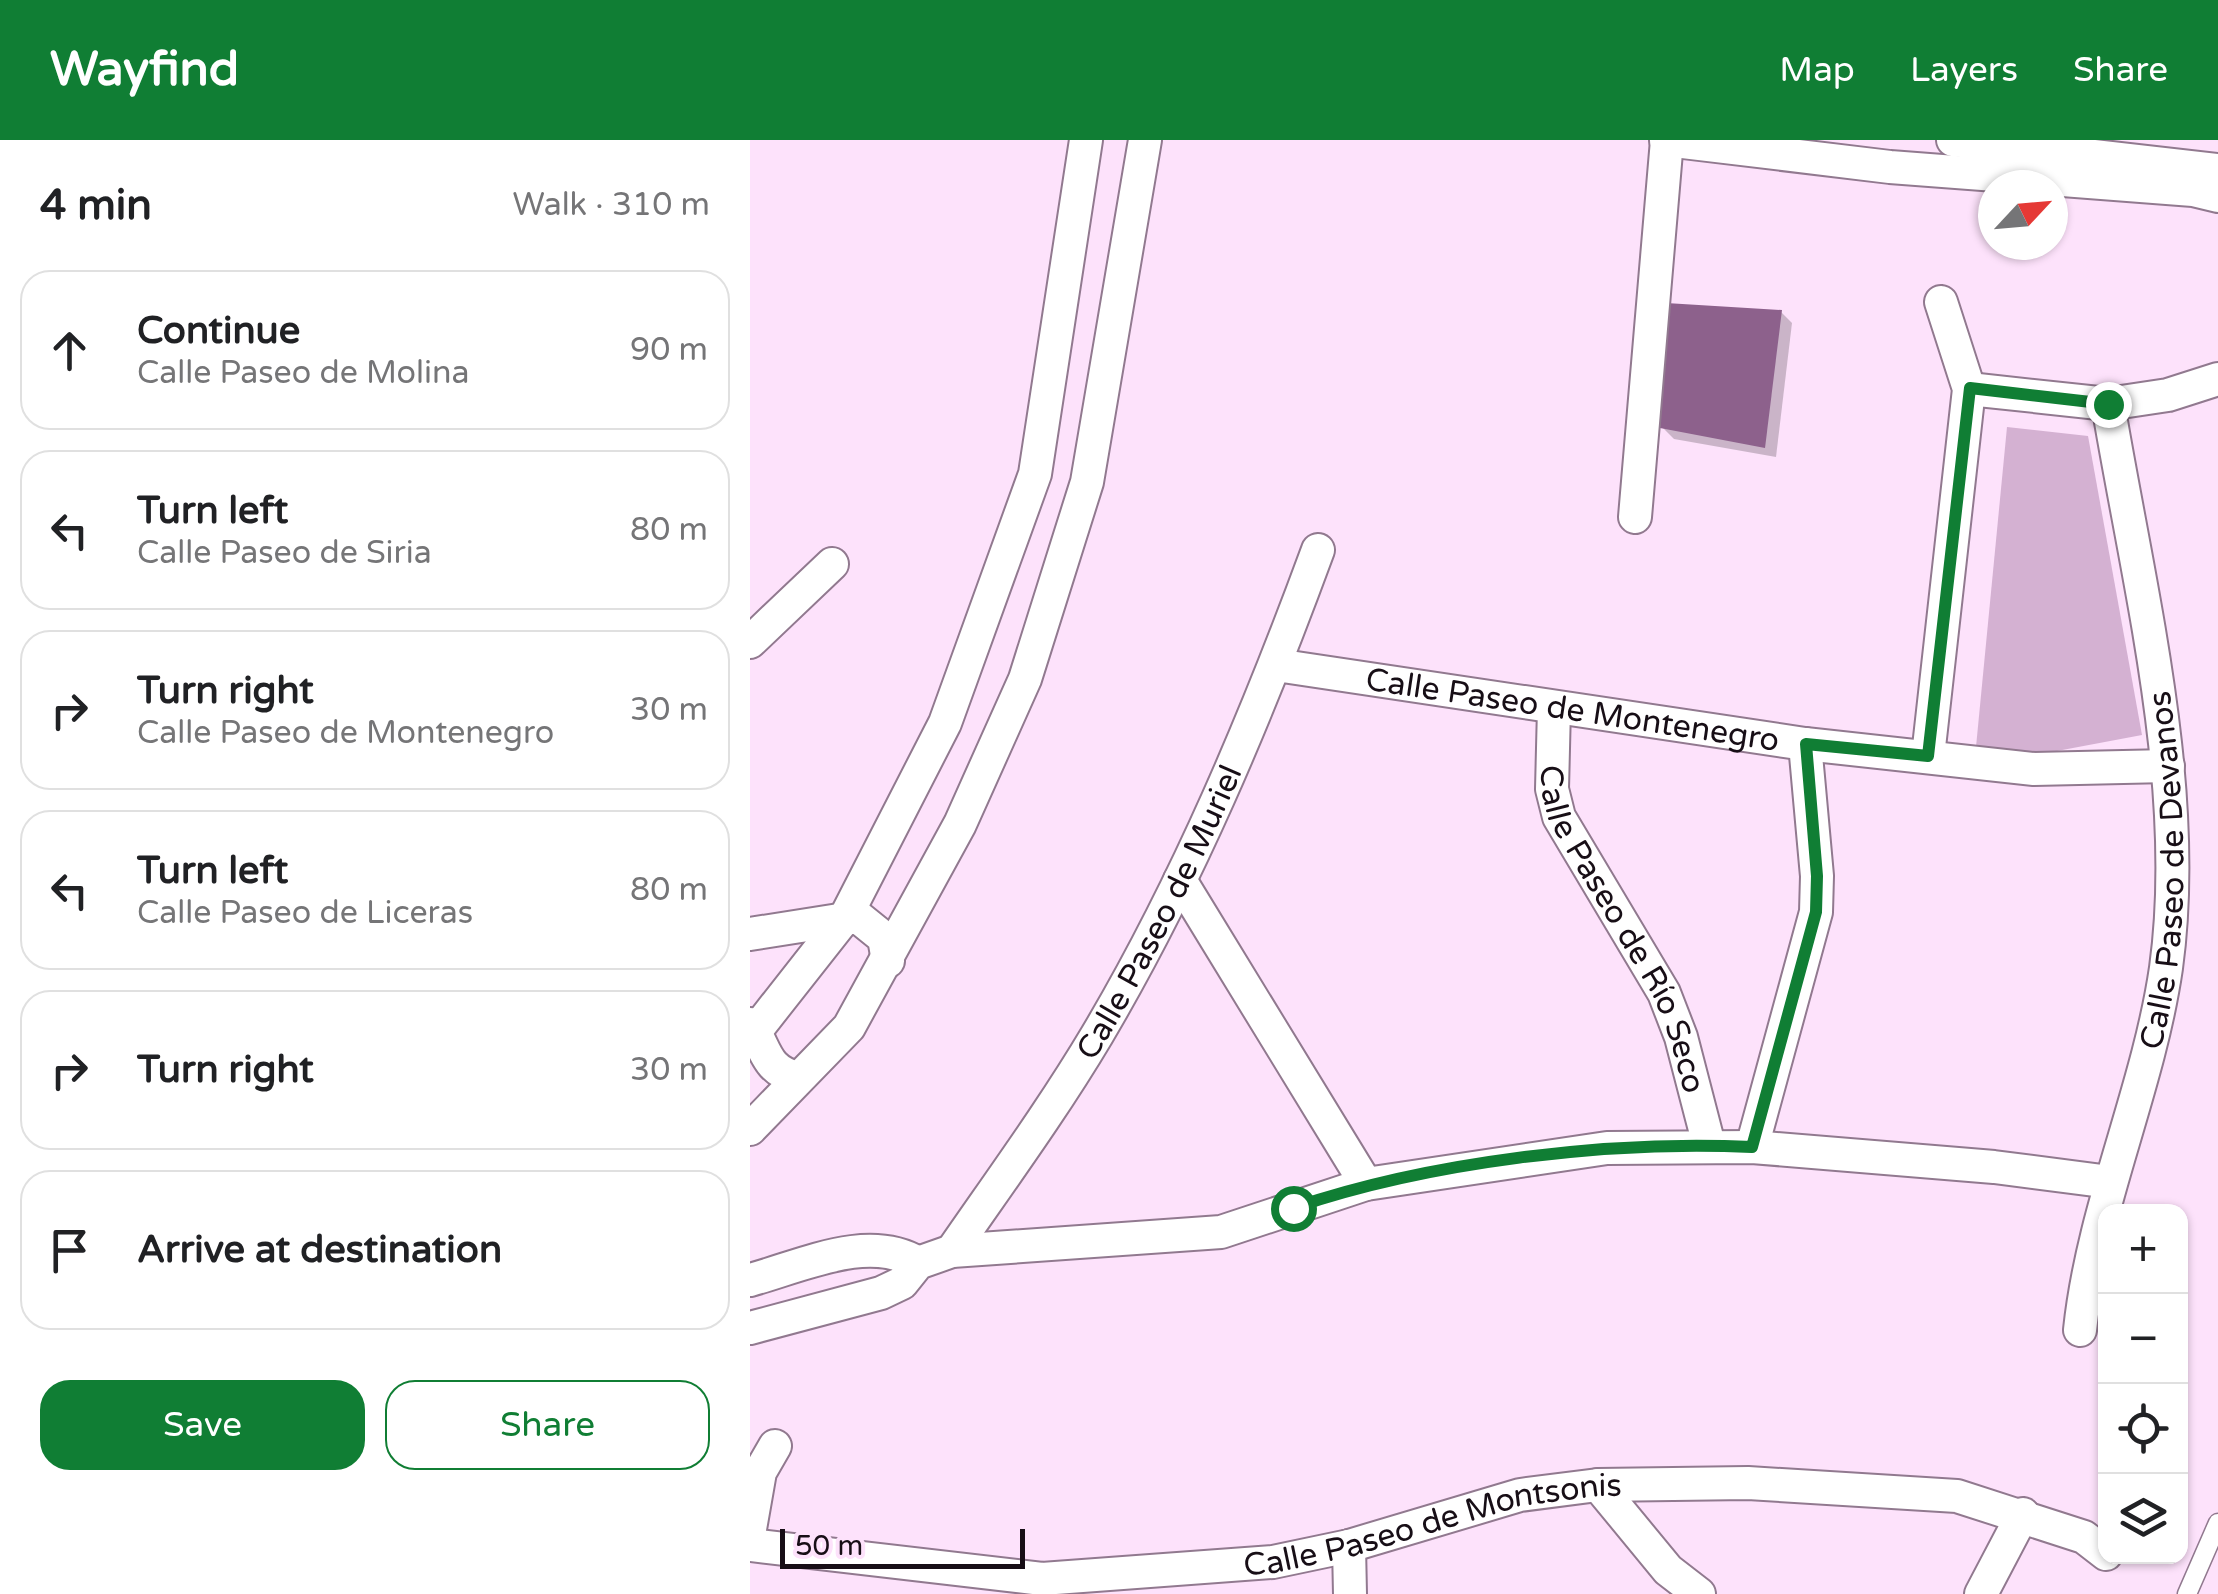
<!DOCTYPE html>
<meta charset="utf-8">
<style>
:root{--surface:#fff;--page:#f2f2f2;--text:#202124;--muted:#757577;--line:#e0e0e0;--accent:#107e34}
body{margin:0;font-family:"Varela Round",sans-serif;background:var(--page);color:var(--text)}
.controls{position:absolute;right:30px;bottom:30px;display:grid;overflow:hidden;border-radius:20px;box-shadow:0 2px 8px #0004}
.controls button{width:90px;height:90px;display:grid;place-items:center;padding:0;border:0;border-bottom:2px solid var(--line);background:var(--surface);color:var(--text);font:50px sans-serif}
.compass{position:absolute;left:1228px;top:30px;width:90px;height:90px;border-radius:50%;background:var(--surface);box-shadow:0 2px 8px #0004;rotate:64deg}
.scale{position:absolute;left:30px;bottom:25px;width:245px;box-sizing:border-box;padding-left:10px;border:5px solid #170e16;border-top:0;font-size:28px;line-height:35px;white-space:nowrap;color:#170e16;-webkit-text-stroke:8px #fde2fb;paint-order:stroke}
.stop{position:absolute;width:30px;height:30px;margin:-22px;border:8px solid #107e34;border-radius:50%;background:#fff}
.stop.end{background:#107e34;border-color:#fff;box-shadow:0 2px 10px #0008}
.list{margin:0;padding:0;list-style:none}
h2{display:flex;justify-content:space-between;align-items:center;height:130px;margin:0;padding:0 40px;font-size:42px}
h2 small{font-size:32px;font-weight:400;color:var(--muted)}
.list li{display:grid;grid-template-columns:65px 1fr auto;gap:30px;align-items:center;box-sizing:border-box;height:160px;margin:0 20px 20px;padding:0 20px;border:2px solid var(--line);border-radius:30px}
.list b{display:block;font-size:38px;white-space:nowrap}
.list p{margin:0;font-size:32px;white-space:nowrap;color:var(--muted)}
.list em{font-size:32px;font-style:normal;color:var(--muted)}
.actions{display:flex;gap:20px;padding:30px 40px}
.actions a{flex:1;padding:22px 0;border:2px solid var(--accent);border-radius:30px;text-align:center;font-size:35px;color:var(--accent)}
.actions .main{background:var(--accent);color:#fff}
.icon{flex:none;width:55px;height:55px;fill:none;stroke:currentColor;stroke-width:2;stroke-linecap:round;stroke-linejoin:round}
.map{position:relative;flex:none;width:1468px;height:1454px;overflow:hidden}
header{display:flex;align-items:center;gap:60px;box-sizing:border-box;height:140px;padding:0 50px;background:var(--accent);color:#fff}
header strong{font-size:48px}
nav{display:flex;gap:55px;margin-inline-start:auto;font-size:35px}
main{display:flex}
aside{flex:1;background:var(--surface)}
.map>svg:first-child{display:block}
.green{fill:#d4b1d2}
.shadow{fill:#0003}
.building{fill:#8d618c}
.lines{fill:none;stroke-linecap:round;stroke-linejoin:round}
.lane-casing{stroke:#91798f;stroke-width:21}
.street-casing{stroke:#91798f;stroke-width:36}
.lane{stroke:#fff;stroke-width:18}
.street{stroke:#fff;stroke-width:32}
.route{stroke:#107e34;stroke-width:12}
.labels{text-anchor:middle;stroke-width:9;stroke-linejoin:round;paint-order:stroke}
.street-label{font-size:32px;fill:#170e16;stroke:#fde2fb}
</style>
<header>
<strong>Wayfind</strong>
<nav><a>Map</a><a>Layers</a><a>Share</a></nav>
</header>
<main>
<aside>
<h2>4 min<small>Walk · 310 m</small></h2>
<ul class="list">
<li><svg class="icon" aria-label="ahead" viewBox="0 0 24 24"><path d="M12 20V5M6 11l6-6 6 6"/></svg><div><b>Continue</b><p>Calle Paseo de Molina</p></div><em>90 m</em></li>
<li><svg class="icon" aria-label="left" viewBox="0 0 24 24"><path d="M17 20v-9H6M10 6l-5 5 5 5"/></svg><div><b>Turn left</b><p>Calle Paseo de Siria</p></div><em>80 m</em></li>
<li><svg class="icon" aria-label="right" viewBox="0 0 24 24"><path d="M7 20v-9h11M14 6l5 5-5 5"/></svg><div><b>Turn right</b><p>Calle Paseo de Montenegro</p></div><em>30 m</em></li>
<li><svg class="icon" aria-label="left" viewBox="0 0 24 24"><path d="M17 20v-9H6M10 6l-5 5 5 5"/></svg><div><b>Turn left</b><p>Calle Paseo de Liceras</p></div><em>80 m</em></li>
<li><svg class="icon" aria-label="right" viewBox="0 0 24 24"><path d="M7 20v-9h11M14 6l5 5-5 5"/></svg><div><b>Turn right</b></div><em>30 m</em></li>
<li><svg class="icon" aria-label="arrive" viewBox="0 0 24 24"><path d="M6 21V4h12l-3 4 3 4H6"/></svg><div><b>Arrive at destination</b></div></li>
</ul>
<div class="actions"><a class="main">Save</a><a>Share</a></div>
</aside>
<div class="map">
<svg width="1468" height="1454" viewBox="0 0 1468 1454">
<rect width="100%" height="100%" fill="#fde2fb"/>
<path class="green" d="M1257,287l81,9 54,299 -101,19 -65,-7z"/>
<path class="shadow" d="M1031,172l11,11 -16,134 -102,-18 -12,-12z"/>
<path class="building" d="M916,163l116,7 -17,138 -105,-20z"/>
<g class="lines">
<defs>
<path id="lane" d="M1437,1454l31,-71"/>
<g id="street">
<path d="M916,0l224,27 303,23 25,6"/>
<path d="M1203,0l265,30"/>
<path d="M1219,249l139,15 60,-9 50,-16"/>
<path d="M885,377l32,-377"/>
<path d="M0,502l82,-78"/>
<path id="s1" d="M526,525l529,79 229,25 134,-3"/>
<path id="s2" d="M804,568l-2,81 7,28 105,176 17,44 28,108"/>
<path d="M1178,616l41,-367 -28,-87"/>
<path d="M430,740l186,304"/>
<path d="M0,794l108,-17 26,21 4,23"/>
<path d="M0,884c17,25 14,45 47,54"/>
<path d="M0,898l96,-122 99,-193 90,-249 51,-334"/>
<path d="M0,989l99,-102 111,-203 65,-145 62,-197 58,-342"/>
<path d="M1002,1007l64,-235 1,-36 -12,-132"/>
<path id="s3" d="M202,1111c49,-71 101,-142 145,-216 90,-152 160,-319 221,-485"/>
<path d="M0,1140c52,-14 118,-47 168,-17"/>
<path d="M0,1188l131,-35 21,-10 16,-20 34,-12 269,-19 145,-48 241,-36 145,-1 242,20 116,15"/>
<path id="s4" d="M1330,1190c13,-124 68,-239 86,-362 25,-181 -28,-384 -58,-564"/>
<path d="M848,1345l70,85 31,24"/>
<path d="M0,1389l10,-57 15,-26"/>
<path id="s5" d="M0,1405l292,34 231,-17 76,-16 171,-51 78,-10 150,-2 209,13 127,41 22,17"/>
<path d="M599,1406l1,48"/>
<path d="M1231,1454l42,-80"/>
</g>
</defs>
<use href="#lane" class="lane-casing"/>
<use href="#street" class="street-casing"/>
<use href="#lane" class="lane"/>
<use href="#street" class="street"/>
</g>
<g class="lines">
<path class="route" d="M543,1068c135,-46 316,-68 459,-61l64,-235 1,-36 -11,-132 122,12 42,-368 138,16"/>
</g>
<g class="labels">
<g class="street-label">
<text dy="11" stroke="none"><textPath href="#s1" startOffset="300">Calle Paseo de Montenegro</textPath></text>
<text dy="11" stroke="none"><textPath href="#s4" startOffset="470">Calle Paseo de Devanos</textPath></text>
<text dy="11" stroke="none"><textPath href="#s3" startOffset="398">Calle Paseo de Muriel</textPath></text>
<text dy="11" stroke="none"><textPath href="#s2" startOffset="238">Calle Paseo de Río Seco</textPath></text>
<text dy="11" stroke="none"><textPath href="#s5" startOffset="690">Calle Paseo de Montsonis</textPath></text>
</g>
</g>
</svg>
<div class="controls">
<button>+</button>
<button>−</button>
<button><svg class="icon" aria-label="locate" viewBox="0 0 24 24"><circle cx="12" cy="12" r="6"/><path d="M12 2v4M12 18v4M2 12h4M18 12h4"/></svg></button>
<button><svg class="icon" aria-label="layers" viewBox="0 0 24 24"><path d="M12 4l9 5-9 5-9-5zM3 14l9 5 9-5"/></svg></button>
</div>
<svg class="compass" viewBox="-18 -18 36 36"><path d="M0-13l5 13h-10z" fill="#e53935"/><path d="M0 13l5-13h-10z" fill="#757577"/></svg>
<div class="scale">50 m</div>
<div class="stop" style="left:543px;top:1068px"></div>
<div class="stop end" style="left:1358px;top:264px"></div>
</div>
</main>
